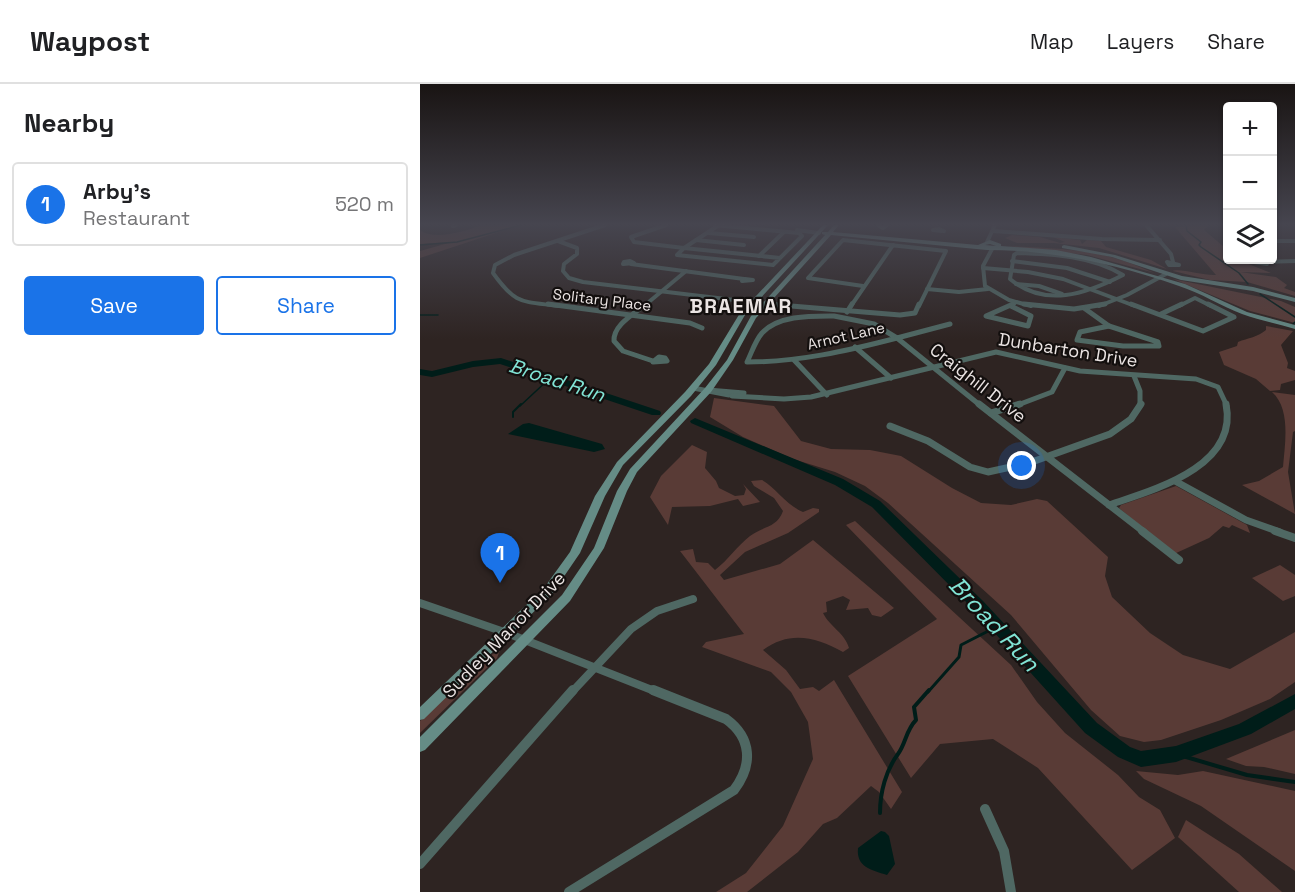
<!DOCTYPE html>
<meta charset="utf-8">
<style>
:root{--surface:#fff;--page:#f2f2f2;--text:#202124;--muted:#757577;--line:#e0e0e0;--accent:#1a73e8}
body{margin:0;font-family:"Space Grotesk",sans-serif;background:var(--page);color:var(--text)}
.controls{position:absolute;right:18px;top:18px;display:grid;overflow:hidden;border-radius:6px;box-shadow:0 2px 4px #0004}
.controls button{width:54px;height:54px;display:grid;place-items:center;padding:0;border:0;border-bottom:2px solid var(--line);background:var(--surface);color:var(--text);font:30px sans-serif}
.you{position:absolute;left:602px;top:382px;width:21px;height:21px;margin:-15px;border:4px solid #fff;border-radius:50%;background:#1a73e8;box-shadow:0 0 0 9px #1a73e833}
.badge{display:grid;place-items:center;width:39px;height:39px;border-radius:50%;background:var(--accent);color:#fff;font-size:20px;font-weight:700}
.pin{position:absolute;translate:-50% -50px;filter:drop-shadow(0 2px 3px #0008)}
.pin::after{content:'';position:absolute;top:32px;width:21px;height:18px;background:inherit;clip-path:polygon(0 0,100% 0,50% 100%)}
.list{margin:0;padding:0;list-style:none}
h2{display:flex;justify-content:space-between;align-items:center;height:78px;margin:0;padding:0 24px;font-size:26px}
h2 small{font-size:20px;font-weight:400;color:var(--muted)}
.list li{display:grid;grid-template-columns:39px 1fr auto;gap:18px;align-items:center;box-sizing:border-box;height:84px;margin:0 12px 12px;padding:0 12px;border:2px solid var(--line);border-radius:6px}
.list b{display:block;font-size:22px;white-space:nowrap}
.list p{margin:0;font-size:20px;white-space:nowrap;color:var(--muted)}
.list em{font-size:20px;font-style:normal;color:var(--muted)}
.actions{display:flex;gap:12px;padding:18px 24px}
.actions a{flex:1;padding:14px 0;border:2px solid var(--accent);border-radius:6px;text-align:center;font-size:21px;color:var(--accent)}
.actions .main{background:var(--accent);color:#fff}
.icon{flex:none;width:33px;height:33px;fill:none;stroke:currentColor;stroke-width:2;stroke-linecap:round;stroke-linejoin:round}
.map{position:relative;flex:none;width:875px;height:808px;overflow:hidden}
header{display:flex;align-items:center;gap:36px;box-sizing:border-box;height:84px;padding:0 30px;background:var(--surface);border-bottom:2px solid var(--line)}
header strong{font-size:28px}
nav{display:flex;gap:33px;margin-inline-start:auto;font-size:21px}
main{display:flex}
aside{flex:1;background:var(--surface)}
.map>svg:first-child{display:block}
.green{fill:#593b36}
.water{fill:#001d19}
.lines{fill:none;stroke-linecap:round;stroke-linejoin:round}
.stream-far3{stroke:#001d19;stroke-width:1.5}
.stream-far2{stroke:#001d19;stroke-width:2}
.stream-far1{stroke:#001d19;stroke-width:3}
.stream{stroke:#001d19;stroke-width:4}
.river{fill:#001d19;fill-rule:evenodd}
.street-far4{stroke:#4f6863;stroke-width:4}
.street-far3{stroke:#4f6863;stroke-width:5}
.street-far2{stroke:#4f6863;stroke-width:7}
.street-far1{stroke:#4f6863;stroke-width:8}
.street{stroke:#4f6863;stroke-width:10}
.secondary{fill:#658c86;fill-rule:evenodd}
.labels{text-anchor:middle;stroke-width:4.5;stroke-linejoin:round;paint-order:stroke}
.far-street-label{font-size:15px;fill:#ebe4e3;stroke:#130f0e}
.street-label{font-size:18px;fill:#ebe4e3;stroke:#130f0e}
.far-district-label{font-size:20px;font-weight:bold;letter-spacing:1.5px;fill:#ebe4e3;stroke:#130f0e}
.water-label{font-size:20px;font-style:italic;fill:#81e4d5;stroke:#130f0e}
.near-water-label{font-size:24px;font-style:italic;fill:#81e4d5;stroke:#130f0e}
</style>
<header>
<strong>Waypost</strong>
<nav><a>Map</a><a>Layers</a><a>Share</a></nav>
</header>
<main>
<aside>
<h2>Nearby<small></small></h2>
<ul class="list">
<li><span class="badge">1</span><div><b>Arby's</b><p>Restaurant</p></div><em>520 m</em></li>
</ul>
<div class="actions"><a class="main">Save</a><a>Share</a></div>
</aside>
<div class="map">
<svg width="875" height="808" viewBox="0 0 875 808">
<rect width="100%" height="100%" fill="#2e2422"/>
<g class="green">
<path d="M62,141h38l-100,33v-7l32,-9 -32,2v-14c15,11 45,1 62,-5z"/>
<path d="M789,141l-5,5 19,16v3l4,4 1,7 13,1 30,12 -31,-1 36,5 11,8 -3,3 11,4v4l-48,-14 -37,-2 -37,-9c6,-3 32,5 43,4l-41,-48z"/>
<path d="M592,151l28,2 20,6 5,-1 -12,-5 27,3 2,4 5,-4 14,1 5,6 45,13 16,9 -68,-21 -45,-5h-37l-12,-5z"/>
<path d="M587,162c40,2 79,2 117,15 11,3 21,9 31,12l-68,-18z"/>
<path d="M753,195l108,22 14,6v16l-45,-12z"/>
<path d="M846,242l27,5 -12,14 7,18 -1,5 8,3v9l-14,4 -1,6 -10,1 -14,-12 -32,-14 -5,-13 18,-6 1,-4c10,-4 20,-5 28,-12z"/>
<path d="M852,308l23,3v36l-2,1 -5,40 7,42 -53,-29 17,-4 24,-14c2,-24 8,-58 -11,-75z"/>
<path d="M294,314l60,8 27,35 30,8 39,1 31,6 51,32 29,15 30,2 26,-6 10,2 61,56 -3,19 7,21 38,36 33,22 47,14 65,-37v50l-25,17 -49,21 -60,20 -17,2 -24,-6 -29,-26 -80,-95 -123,-112 -23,-17 -30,-14 -42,-13 -50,-22 -33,-20z"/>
<path d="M272,361l15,7 -2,16 11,13 3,7 16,8 9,-1 2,-6 -3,-5 17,18 -17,4 -5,-7 -28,7 -38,1 -4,18 -18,-28 11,-21z"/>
<path d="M342,396c15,9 24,25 41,32l10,-4 6,1v3l-31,21 -43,19 -25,23 4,5 56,-16 33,-24 81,68 -13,9 -9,-2 -4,-7 -22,2 4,-10 -7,-4 -17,6 1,10 -4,1c7,14 22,20 26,35l-6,4c-27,-15 -53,-22 -80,-2l23,20 14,19 13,-2 6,4 15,-11 68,112 -11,17 -12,-17 -8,-6 -34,32 -14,6 -25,28 -51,40h-31l30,-19 37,-47 30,-67 -5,-37 -17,-30 -20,-20 -69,-25 4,-5 38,-8 -64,-83 13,-2 3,13 12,1 7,7c13,-10 22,-24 35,-34 13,-10 27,-8 33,-25l-9,-13 -20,-12 -3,-5z"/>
<path d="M756,402l71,39 3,8 -18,-8 -3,3 -6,-2 -14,12 -35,16 -55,-46 2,-3z"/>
<path d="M435,437l156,144 26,37 28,31 53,42 21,22 21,13 15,28 -43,32 -94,-102 -45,-29 -53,5 -29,34 -63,-102 89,-57 -91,-94z"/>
<path d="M860,481l15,10v21l-12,5 -31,-23z"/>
<path d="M80,566l-3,8 -77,75v-12l68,-64z"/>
<path d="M875,646v44l-31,-7 -18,-1 -20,-7z"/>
<path d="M716,687l42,4 25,-4 92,20v80l-94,-65 -57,-27z"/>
<path d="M766,736l53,34 43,38h-43l-61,-55z"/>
</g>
<g class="water">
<path d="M109,339l73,21 3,5 -11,3 -86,-18 15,-10z"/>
<path d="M461,747l4,1 4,4 6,28 -8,11c-16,-5 -31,-8 -29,-27z"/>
</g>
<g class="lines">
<g class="stream-far3">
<path d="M766,141l1,6 14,11 -2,3 2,2 38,26 9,11"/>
<path d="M0,161l37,-3 64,-17"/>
<path d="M840,210l35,23"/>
<path d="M0,231h18"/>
<path d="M873,240l2,-2"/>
<path d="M100,322l30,-28"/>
</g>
<path class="stream-far2" d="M93,333v-5l8,-8"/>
<path class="stream-far1" d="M508,608l31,-35 2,-12 37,-19"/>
<g class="stream">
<path d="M756,670l71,21 48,7"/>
<path d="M460,729c0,-21 6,-43 18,-59 8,-11 8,-24 18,-34l-2,-13 15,-17"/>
</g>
<g class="river">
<path d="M81,274l159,53 1,2 -1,2h-8l-152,-51 -27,3 -41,10 -12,-2v-6l12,2 41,-10z"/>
<path d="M275,334l148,61 37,22 103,100 114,122 33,24 11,4 35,-5 63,-22 56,-30v15l-44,25 -75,28 -35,5 -23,-10 -33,-24 -112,-124 -101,-102 -37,-22 -144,-62 -1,-2z"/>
</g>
<g class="street-far4">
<path d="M246,141l-35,12 3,5 50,6 35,-23"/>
<path d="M295,141l84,8 3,3 -29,29 -96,-10 7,-7 96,10"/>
<path d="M458,141l5,3 4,-3"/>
<path d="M726,141l25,29 2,8"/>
<path d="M33,142l3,-1"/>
<path d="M519,145l5,2 -11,-1z"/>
<path d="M377,146l22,3"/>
<path d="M574,147l108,8 58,1"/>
<path d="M289,149l45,4"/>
<path d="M276,156l48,5"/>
<path d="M138,157l19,7v6l-13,10 -1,7 6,7 14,4 202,24"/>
<path d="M852,157h23"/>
<path d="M567,158l8,-17"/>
<path d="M572,165l-9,17 2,20 24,14 22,6"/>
<path d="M597,169c36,1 75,3 106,22 -37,19 -78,33 -113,4l4,-24z"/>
<path d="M339,172l25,-24"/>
<path d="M210,177l4,2 -11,1 1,-2z"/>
<path d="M592,177l55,7 43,14"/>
<path d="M840,177l7,3 -13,-2z"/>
<path d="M747,178l12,3h-10z"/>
<path d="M844,178l31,-1"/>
<path d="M211,180l113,15"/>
<path d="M563,184l45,4 35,7 72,27"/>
<path d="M325,195l8,1 -11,1z"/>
<path d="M596,200l23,2 23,8"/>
<path d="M443,202l-55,-8 35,-38 103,11 -27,55"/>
<path d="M507,205l32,3 29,-3"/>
<path d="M139,222c-38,-5 -43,-1 -66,-33l2,-8 19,-10 91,-30"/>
<path d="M224,222l42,-35"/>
<path d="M431,222l42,-61"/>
<path d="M590,222l6,-4"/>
<path d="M679,222l28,-11 39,-21"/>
<path d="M759,222l16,-8 16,8"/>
</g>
<g class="street-far3">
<path d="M128,220l142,19 12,5"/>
<path d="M226,220c-12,10 -33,21 -32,37l9,10 30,10"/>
<path d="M347,220l133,11 15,-2 4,-9"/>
<path d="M604,220l50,5 31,-5"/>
<path d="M711,220l72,27 31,-14 -26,-13"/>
<path d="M591,222l20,10 -3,10 -42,-10 27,-12"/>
<path d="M664,224l25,18"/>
<path d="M427,228l5,-8"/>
<path d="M741,230l21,-10"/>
<path d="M414,232l40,8 23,14c-50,13 -99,24 -150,24 5,-10 8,-21 15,-29 17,-18 49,-17 72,-17z"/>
<path d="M689,242l49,16 1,4h-36l-46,-6 3,-8z"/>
<path d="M477,254l84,68"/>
<path d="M477,254l53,-14"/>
<path d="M435,263l36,31"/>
<path d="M239,273l6,1 2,3 -14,1z"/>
<path d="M374,276l33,35"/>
<path d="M714,292l6,15v15"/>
<path d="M273,304l36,7"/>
<path d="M288,306l36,3"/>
<path d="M312,312l52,3 27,-2 185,-45 84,19 116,8 22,8 9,19"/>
<path d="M595,322l37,-14 13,-24"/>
</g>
<g class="street-far2">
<path d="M559,320l165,128"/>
<path d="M571,329l29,-9"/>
<path d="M470,342l38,15 42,26 18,5 41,-9 81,-29 21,-15 10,-15"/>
<path d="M755,397l71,39 34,12"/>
<path d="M689,421c44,-15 130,-38 117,-101"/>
</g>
<g class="street-far1">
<path d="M722,447l37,29"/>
<path d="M855,447l20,7"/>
<path d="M0,519l87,30 150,59"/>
<path d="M152,608l59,-63 26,-18 36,-12"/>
</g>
<g class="street">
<path d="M565,725l19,42 7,41"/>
<path d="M0,780l153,-174"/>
<path d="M149,808l165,-102c19,-25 18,-52 -8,-71l-73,-29"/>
</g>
<g class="secondary">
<path d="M403,141h5l-83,90 -29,50 -25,31 -68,69 -18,31 -25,57 -28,41 -128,125 -4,1v-13l124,-119 26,-36 25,-56 22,-34 68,-70 24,-28 31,-51z"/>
<path d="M414,141h5l-6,7 145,13 12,-5 11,4v2l55,4 35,7 94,27 62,28 48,13v4c-17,-5 -36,-9 -53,-15 -21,-8 -41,-21 -63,-28 -62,-22 -126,-36 -192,-36l-156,-15 -75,83 -23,42 -22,32 -74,80 -10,19 -23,57 -34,53 -145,149 -5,2v-15l142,-142 32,-47 23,-57 13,-22 75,-81 22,-28 24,-44 74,-81 -3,-1v-2h6zM570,160l6,2 -11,-1z"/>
<path d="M644,161l51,10 67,21 71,11 42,11v4l-42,-11 -72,-11 -69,-23 -50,-9v-2z"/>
</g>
</g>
<linearGradient id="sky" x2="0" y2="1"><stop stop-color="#191413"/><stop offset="0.55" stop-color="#46454f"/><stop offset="1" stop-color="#46454f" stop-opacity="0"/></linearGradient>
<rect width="875" height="255" fill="url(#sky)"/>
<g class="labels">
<g class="far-street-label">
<text transform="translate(182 216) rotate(7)" y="5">Solitary Place</text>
<text transform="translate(426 252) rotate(-13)" y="5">Arnot Lane</text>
</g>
<g class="street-label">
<text transform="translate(648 266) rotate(9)" y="6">Dunbarton Drive</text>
<text transform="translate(558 299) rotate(38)" y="6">Craighill Drive</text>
<text transform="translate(84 551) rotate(-46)" y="6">Sudley Manor Drive</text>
</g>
<g class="far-district-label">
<text x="321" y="229">BRAEMAR</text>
</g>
<g class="water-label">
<text transform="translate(137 296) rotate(18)" y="7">Broad Run</text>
</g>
<g class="near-water-label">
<text transform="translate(574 540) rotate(47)" y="8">Broad Run</text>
</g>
</g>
</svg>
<div class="controls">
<button>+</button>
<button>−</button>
<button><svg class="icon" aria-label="layers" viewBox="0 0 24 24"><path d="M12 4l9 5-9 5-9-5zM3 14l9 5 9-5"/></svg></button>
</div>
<div class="you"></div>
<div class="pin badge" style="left:80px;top:499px">1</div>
</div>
</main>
